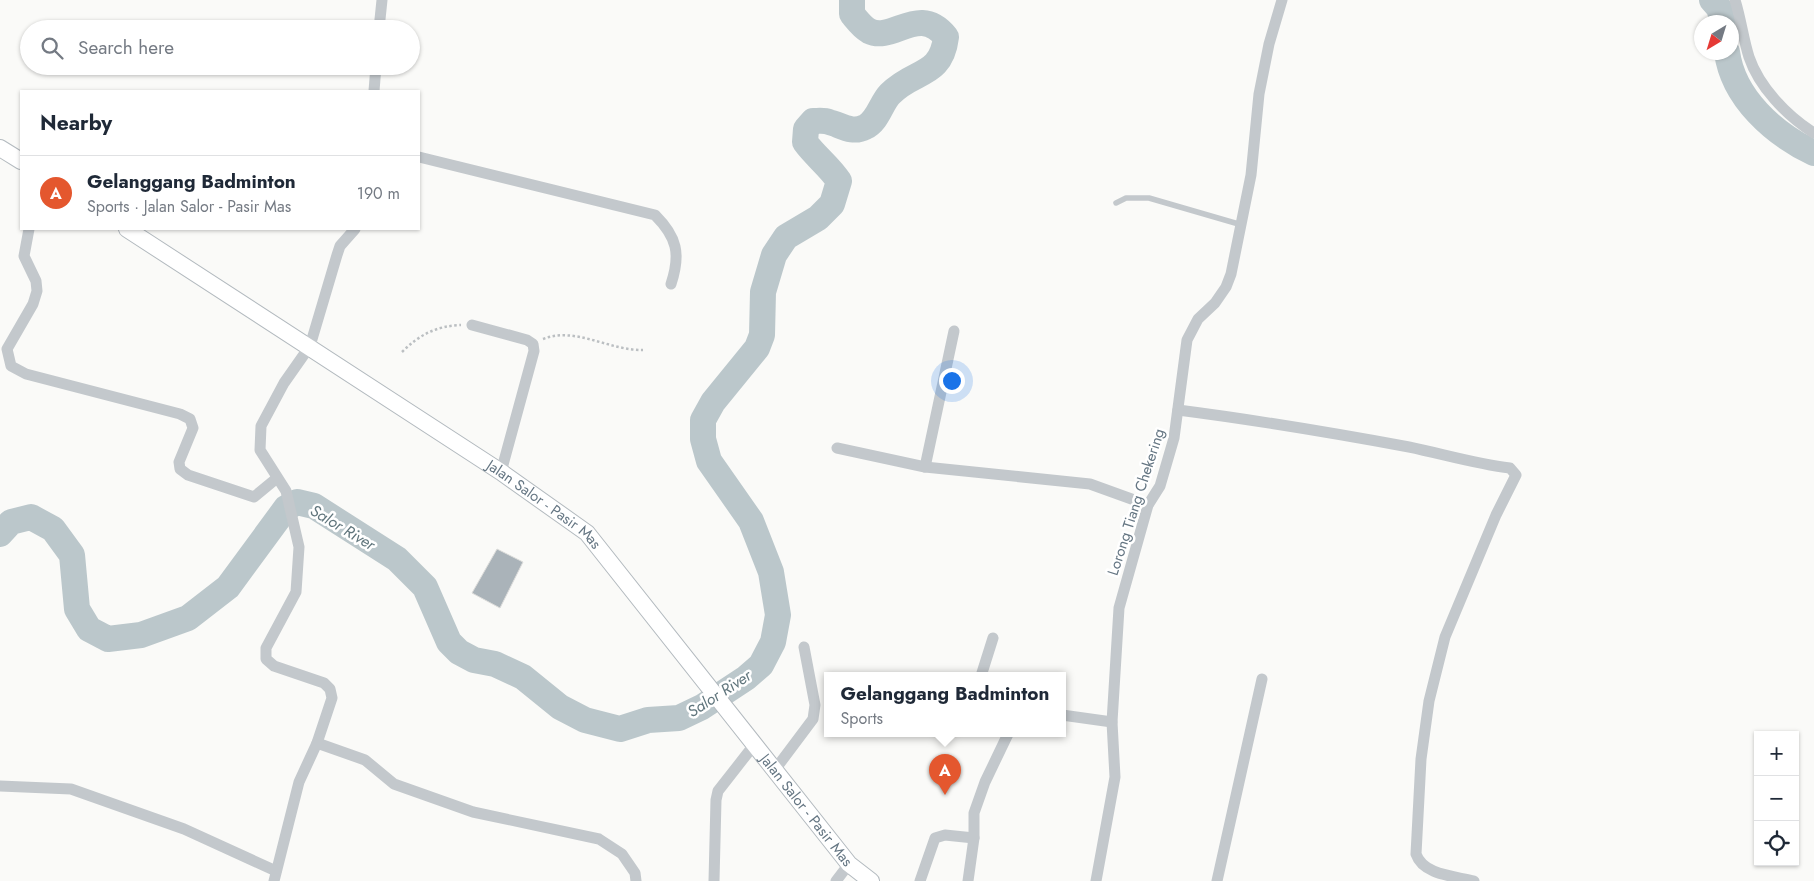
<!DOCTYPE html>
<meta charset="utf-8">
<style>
:root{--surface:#fff;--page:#f6f6f7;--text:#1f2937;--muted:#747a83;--line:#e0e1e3;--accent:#e4572e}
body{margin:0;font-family:Jost,sans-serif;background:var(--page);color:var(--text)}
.controls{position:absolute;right:15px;bottom:15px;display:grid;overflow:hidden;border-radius:0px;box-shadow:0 1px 4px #0004}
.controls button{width:45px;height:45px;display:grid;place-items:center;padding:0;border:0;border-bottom:1px solid var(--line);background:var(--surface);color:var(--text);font:25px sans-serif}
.compass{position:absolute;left:1694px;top:15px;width:45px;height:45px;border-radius:50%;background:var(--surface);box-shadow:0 1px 4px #0004;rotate:218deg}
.you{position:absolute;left:951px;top:380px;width:18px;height:18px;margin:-12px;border:4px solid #fff;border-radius:50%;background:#1a73e8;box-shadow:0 0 0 8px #1a73e833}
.badge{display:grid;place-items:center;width:32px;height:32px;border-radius:50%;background:var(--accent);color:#fff;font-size:16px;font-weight:700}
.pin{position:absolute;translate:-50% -41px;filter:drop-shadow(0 1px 2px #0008)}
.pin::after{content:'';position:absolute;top:26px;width:18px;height:15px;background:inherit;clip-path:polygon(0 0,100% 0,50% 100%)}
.popup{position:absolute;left:824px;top:672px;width:242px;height:65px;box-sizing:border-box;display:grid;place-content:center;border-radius:0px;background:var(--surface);filter:drop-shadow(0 1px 4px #0005);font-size:16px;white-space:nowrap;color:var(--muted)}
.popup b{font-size:19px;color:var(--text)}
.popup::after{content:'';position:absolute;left:50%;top:100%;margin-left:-10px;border:10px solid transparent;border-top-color:var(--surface)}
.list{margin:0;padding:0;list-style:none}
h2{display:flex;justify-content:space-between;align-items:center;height:65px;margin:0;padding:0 20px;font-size:21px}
h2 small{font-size:16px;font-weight:400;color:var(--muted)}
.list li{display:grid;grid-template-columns:32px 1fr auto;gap:15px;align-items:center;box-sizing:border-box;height:75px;padding:0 20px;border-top:1px solid var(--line)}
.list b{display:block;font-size:19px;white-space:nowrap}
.list p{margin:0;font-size:16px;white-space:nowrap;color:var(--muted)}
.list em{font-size:16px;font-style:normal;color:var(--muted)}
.icon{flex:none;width:28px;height:28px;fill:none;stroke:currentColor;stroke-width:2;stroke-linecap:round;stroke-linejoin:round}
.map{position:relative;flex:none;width:1814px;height:881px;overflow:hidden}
.search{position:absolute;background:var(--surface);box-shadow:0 1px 4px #0004;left:20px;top:20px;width:400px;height:55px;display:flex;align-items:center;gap:12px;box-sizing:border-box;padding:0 18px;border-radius:28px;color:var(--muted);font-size:19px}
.panel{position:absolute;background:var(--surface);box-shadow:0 1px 4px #0004;left:20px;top:90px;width:400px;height:140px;border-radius:0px}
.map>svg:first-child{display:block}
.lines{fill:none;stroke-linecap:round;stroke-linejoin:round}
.river{stroke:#bbc7cb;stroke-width:26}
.building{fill:#aab3b9;stroke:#dcdcda}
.secondary-casing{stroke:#b3babf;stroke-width:18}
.path{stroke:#bbbfc2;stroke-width:2.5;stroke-dasharray:2.5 2.5;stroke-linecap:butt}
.service{stroke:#c3c8cc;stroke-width:5.5}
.minor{stroke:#c3c8cc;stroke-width:11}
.secondary{stroke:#fff;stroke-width:16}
.labels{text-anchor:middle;stroke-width:5;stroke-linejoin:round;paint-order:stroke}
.street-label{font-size:15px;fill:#657683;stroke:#fff}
.water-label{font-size:16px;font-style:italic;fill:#60757c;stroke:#fff}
</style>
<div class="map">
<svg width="1814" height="881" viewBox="0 0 1814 881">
<rect width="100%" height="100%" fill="#fafaf8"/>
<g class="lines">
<g class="river">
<path d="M1712,0l7,8 4,14"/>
<path d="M1727,52c6,46 47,82 87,101"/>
<path d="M0,534l11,-12 20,-5 22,12 19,26 5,54 12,20 19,10 33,-4 47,-17 40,-31 58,-79 11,-6 17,4 83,53 28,28 24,55 10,10 15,8 21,4 28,13 37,30 25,13 35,9 28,-9 31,-2 23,-11 44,-29 15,-13 12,-23 5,-27 -7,-43 -20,-51 -42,-60 -6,-22v-19l10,-18 44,-54 5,-13 1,-43 11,-37 12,-18 32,-19 14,-14 7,-23c-10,-15 -24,-25 -34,-39l1,-13 7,-8c5,0 11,-1 16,1 12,3 23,12 36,5 13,-6 16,-24 25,-33 24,-25 51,-16 56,-57 -27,-34 -53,6 -77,-6 -7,-4 -12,-11 -17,-17v-14"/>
</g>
</g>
<path class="building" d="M497,549l26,13 -23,46 -28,-15z"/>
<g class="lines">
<defs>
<g id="secondary">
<path d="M0,148l21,13"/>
<path id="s1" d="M127,229l374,243 86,61 262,331 22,17"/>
</g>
</defs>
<use href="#secondary" class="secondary-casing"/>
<g class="path">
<path d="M543,339c32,-13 67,12 100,11"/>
<path d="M402,352c17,-17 34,-26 59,-27"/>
</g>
<path class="service" d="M1116,203l10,-5h23l93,27"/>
<g class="minor">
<path d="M1735,0c6,19 8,38 14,57 10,30 38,59 65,76"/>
<path d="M379,29l3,-29"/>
<path d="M374,91l2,-25"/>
<path d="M419,157l236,58c22,22 26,39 16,69"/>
<path d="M29,229l-5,27 12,25 1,10 -4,13 -26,45 4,17 15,8 154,40 10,5 3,9 -14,34 1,7 8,6 66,22 23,-19"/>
<path d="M472,325l55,15 6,4 1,7 -33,121"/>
<path d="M1178,410c78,10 155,23 231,37 34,7 67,17 101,21l6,7 -20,40 -51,122 -16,64 -8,58 -5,95c7,21 38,22 58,27"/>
<path d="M837,448l88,19 165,17 58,21"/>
<path d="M925,467l29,-136"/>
<path d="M981,676l12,-38"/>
<path d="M1062,715l50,7"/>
<path d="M317,743l48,17 29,24 79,28 126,27 23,15 13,19 1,8"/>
<path d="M774,771l39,-52 2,-14 -11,-58"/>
<path d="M0,786l71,3 113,40 92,42"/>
<path d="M274,881l25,-99 18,-39 15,-45 -2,-9 -6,-6 -50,-17 -8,-7v-11l30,-56 3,-45 -13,-56 -26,-41 1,-24 23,-43 26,-37 27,-91 3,-9 15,-17"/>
<path d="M714,881l2,-81 2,-9 36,-46"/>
<path d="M836,881l13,-17"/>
<path d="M920,881l15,-43 10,-3 29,3"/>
<path d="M968,881l6,-43v-25l11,-31 23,-48"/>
<path d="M1096,881l19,-104 -3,-55 7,-114 29,-103 12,-19 14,-48 13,-98 11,-21 17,-16 11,-16 5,-13 20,-99 8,-81 10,-50 13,-44"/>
<path d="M1217,881l45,-202"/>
</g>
<use href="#secondary" class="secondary"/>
</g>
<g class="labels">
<g class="street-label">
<text transform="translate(1136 502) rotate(-72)" y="5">Lorong Tiang Chekering</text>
<text dy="5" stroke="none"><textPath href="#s1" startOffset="500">Jalan Salor - Pasir Mas</textPath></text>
<text dy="5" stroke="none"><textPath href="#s1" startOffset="905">Jalan Salor - Pasir Mas</textPath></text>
</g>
<g class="water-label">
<text transform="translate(343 527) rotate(31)" y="6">Salor River</text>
<text transform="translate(719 693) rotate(-33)" y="6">Salor River</text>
</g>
</g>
</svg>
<div class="controls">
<button>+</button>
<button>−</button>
<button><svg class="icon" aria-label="locate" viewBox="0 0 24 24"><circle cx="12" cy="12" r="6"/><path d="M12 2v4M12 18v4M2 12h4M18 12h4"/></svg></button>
</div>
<svg class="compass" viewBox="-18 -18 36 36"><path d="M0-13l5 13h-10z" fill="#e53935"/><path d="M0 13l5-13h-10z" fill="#747a83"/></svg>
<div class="you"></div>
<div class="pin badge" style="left:945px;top:795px">A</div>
<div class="popup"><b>Gelanggang Badminton</b>Sports</div>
<div class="search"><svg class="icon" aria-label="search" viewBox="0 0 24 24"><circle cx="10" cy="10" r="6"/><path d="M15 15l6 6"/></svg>Search here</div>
<section class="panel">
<h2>Nearby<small></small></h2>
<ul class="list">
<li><span class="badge">A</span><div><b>Gelanggang Badminton</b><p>Sports · Jalan Salor - Pasir Mas</p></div><em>190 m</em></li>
</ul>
</section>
</div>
